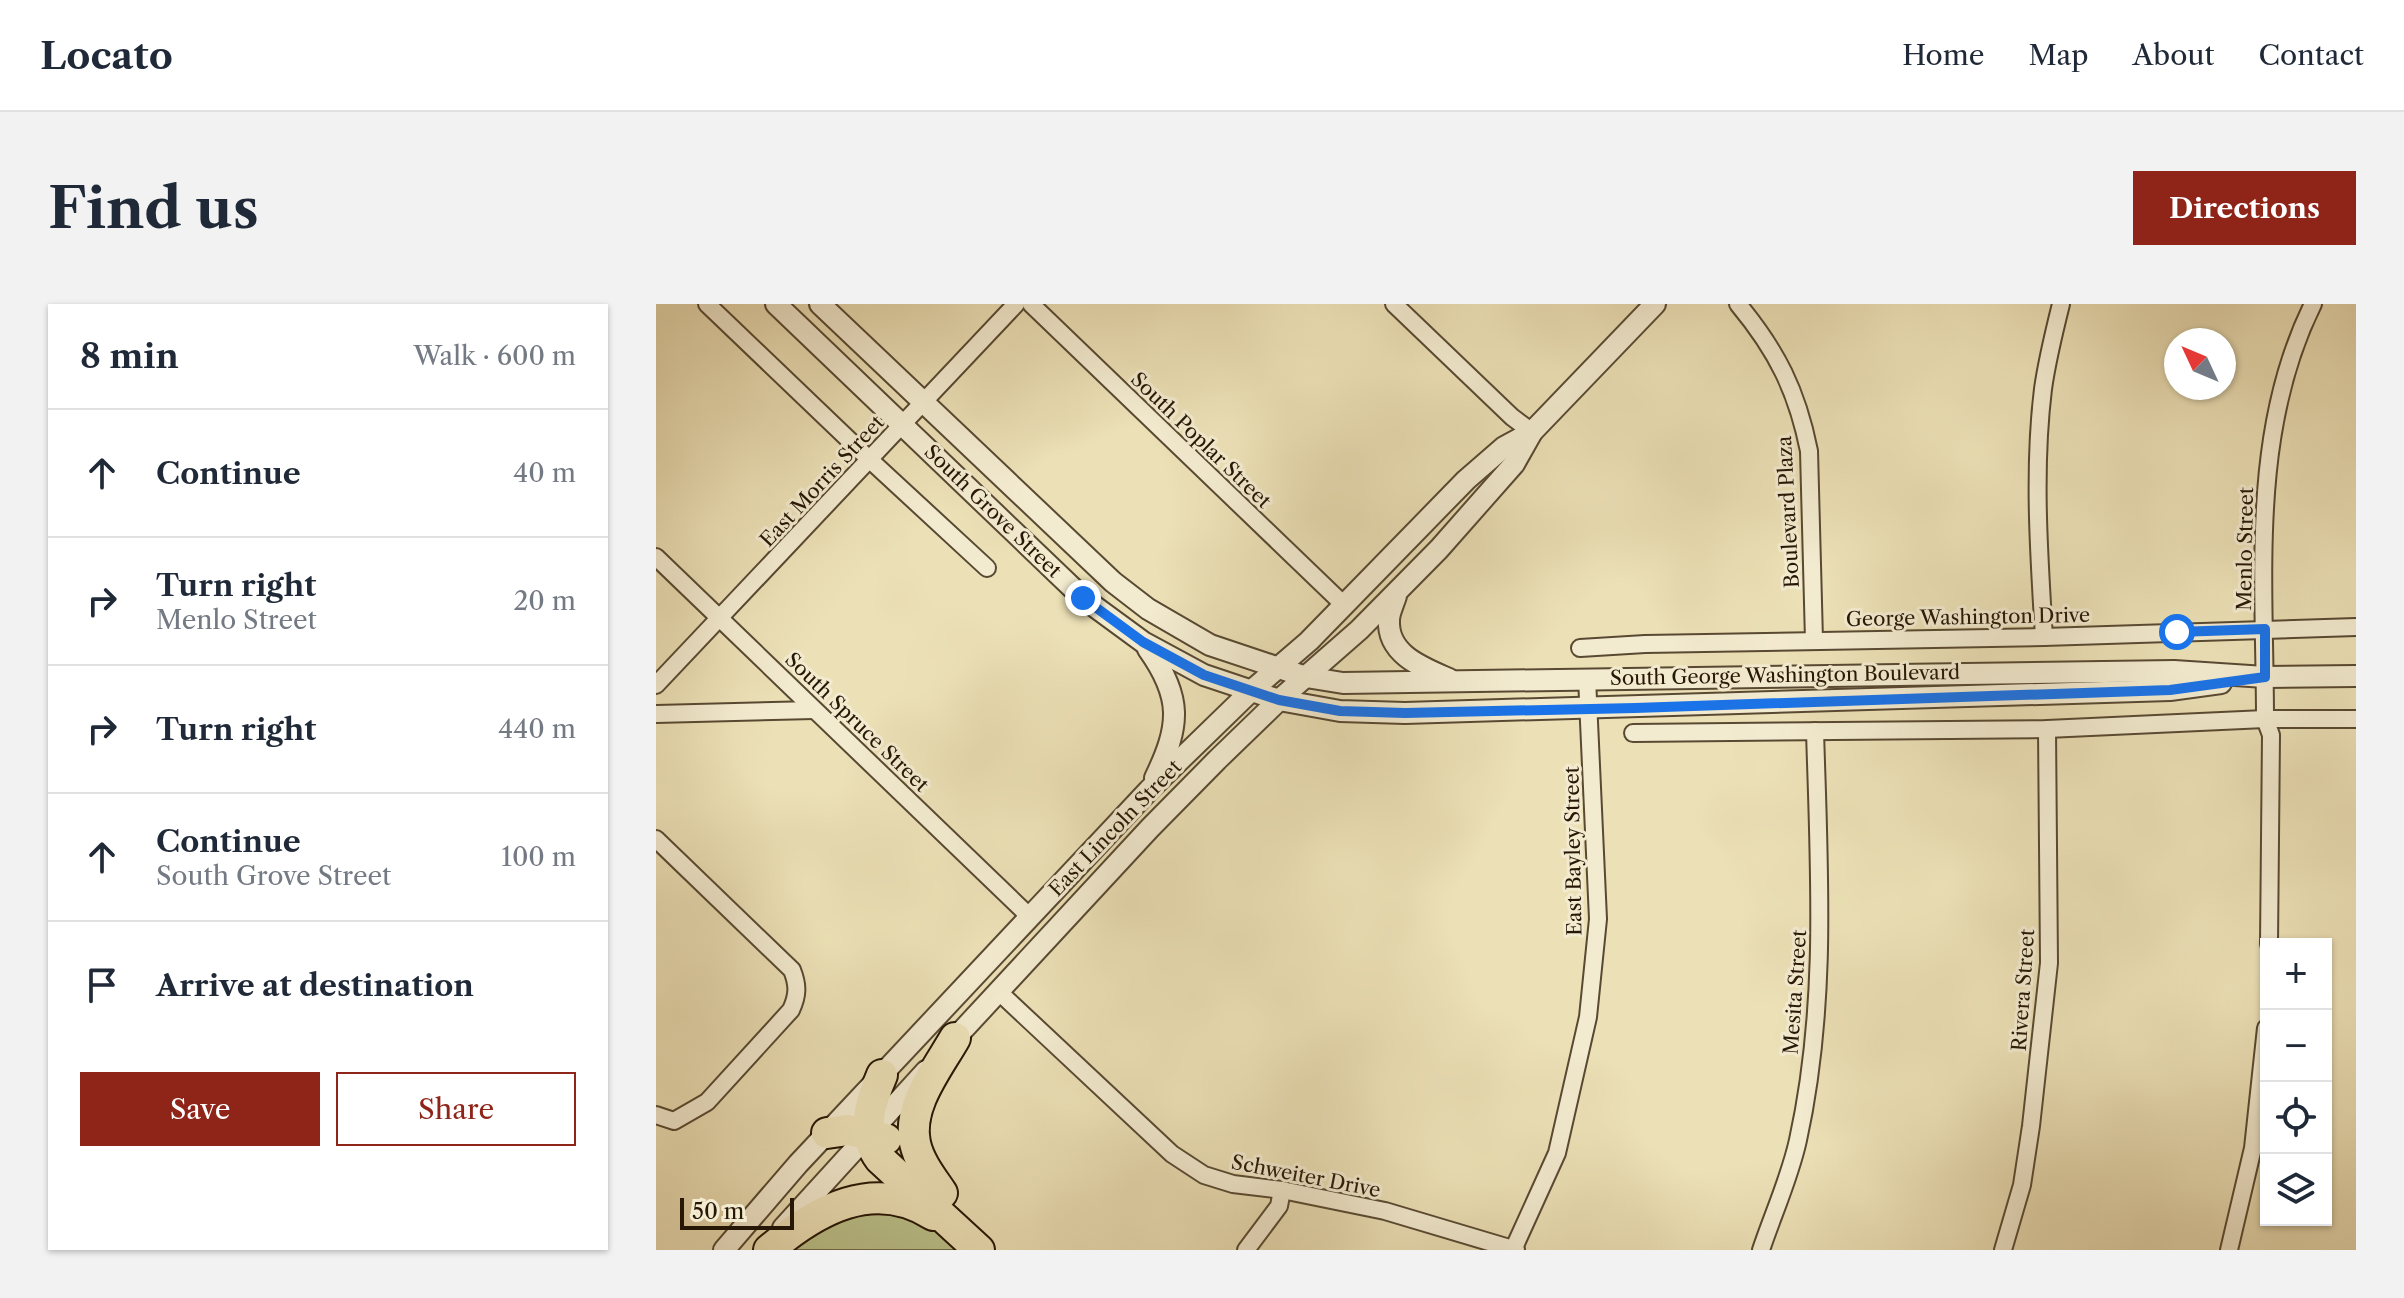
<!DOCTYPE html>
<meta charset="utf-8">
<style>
:root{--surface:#fff;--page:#f2f2f3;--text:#1f2937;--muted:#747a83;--line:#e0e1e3;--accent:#8f2418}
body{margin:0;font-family:"Libre Caslon Text",serif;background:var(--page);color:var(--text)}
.controls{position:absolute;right:24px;bottom:24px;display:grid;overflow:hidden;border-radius:0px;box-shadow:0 2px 6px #0004}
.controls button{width:72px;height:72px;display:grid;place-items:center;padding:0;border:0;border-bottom:2px solid var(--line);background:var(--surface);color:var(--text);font:40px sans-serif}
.compass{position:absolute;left:1508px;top:24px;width:72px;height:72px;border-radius:50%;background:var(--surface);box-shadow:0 2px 6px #0004;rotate:314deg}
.scale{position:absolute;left:24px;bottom:20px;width:114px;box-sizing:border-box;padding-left:8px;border:4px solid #271706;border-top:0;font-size:22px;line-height:28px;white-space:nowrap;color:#271706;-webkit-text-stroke:6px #f3ebd0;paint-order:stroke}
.stop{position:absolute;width:24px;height:24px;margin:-18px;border:6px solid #1a73e8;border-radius:50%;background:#fff}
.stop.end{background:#1a73e8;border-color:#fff;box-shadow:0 2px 8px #0008}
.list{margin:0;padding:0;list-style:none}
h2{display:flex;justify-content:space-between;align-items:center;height:104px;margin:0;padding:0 32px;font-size:34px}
h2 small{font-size:26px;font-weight:400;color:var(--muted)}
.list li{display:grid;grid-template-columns:52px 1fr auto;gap:24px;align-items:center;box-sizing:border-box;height:128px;padding:0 32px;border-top:2px solid var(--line)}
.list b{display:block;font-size:30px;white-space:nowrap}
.list p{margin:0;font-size:26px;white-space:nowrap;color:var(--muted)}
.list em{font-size:26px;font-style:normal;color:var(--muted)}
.actions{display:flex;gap:16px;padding:24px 32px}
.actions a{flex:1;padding:18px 0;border:2px solid var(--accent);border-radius:0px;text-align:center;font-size:28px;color:var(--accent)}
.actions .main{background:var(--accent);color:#fff}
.icon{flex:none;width:44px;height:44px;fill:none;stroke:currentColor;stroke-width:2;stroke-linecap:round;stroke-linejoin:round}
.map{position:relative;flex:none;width:1700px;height:946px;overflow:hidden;border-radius:0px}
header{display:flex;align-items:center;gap:48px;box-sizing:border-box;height:112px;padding:0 40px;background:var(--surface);border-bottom:2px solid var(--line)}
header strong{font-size:38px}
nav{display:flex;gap:44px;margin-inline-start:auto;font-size:28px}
.intro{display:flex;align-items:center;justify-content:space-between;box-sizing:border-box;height:192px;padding:0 48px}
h1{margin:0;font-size:56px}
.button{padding:20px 36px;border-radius:0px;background:var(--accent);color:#fff;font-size:28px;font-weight:700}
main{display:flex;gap:48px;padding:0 48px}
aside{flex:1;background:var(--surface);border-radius:0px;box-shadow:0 2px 6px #0004}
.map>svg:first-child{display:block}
.green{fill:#bbc18b;stroke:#716c48;stroke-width:2}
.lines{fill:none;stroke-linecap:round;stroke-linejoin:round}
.minor-casing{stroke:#584932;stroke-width:20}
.tertiary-casing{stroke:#584932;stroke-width:24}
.motorway-casing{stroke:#271706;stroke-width:34}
.minor{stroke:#f3ebd0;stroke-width:16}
.tertiary{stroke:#f3ebd0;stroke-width:20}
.motorway{stroke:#ece0b6;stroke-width:30}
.route{stroke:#1a73e8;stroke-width:10}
.labels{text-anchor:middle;stroke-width:6;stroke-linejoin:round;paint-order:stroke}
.street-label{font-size:20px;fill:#271706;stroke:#f3ebd0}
</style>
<header>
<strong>Locato</strong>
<nav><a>Home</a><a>Map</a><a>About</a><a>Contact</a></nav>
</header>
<div class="intro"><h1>Find us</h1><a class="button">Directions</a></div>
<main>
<aside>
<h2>8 min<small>Walk · 600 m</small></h2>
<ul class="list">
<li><svg class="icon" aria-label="ahead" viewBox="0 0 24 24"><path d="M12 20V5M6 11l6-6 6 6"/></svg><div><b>Continue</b></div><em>40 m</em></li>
<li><svg class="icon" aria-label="right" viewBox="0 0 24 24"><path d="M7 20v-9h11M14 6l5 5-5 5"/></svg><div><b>Turn right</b><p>Menlo Street</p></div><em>20 m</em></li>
<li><svg class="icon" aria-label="right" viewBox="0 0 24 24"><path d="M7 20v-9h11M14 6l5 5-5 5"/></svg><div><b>Turn right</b></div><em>440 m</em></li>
<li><svg class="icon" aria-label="ahead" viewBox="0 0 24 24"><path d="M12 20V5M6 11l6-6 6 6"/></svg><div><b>Continue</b><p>South Grove Street</p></div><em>100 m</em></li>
<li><svg class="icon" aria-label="arrive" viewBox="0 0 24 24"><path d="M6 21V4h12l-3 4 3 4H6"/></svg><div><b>Arrive at destination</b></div></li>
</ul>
<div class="actions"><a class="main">Save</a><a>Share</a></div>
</aside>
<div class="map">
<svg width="1700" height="946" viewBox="0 0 1700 946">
<rect width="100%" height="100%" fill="#ece0b6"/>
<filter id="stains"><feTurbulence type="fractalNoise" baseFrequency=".0025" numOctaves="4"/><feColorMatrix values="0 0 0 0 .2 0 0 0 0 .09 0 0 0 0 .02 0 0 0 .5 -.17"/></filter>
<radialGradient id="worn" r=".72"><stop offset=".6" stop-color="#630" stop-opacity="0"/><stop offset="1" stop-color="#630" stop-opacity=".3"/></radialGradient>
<path class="green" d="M201,902l67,11 38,33h-174z"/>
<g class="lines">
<defs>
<g id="minor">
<path d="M51,0l162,155 118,109"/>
<path d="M375,0l313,301"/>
<path d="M738,0l118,113 20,15"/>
<path d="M1082,0c39,47 59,87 71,147l5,189"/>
<path d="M0,253l374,360"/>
<path d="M1388,333c-5,-82 -11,-167 -1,-248 4,-29 11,-57 18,-85"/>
<path d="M924,344l65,-4 399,-7 312,-10"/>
<path d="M0,381l360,-381"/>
<path d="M0,410l158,-4"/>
<path d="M977,429l414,-4 218,-10h91"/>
<path d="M0,535l136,131c6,15 6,25 -1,40l-84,92 -33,19 -18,-6"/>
<path d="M1613,640l2,-209 -6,-16c0,-139 -16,-286 48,-415"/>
<path d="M343,688l173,162 32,21 29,9 49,6 103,21 131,39"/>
<path d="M590,946l33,-44 3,-16"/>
<path d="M857,946l44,-97 31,-136 10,-98 -11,-241"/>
<path d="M1105,946c12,-36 29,-73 37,-110 30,-136 21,-272 17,-409"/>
<path d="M1347,946l19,-65 9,-59 18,-163 -2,-234"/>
<path d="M1573,946l24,-102 13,-120"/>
</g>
<g id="tertiary">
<path d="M120,0l307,294 60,44 61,33 75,25 61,11 65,2 765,-23 51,-7"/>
<path d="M164,0l293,278 35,27 62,36 96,32 37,6 831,-12 91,6 91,-1"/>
<path d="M740,292c-2,7 -7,17 -7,24 -2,35 35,48 60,59"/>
<path d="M492,345c35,49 32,77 7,129"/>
<path d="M291,743l203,-219 67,-68 62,-60 80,-70 80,-81 75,-85 18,-32 123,-128"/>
<path d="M127,924l143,-157"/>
<path d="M68,946l74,-86 351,-374 102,-99 58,-50 157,-161 38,-33 28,-15"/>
</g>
<g id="motorway">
<path d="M226,771c-12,28 -22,57 -2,84l99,91"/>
<path d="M171,829l21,-3 38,9"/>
<path d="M286,889c-10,-15 -23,-31 -27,-50 -8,-37 23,-75 40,-105"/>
<path d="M113,946c47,-40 105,-73 164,-35"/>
</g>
</defs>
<use href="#minor" class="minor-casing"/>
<use href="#tertiary" class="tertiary-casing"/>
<use href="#motorway" class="motorway-casing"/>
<use href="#minor" class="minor"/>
<use href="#tertiary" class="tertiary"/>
<use href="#motorway" class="motorway"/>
</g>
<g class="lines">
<path class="route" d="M427,294l60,44 61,33 75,25 61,11 65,2 230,-5 535,-18 95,-13v-48l-88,3"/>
</g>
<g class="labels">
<g class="street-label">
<text transform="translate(545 136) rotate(44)" y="7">South Poplar Street</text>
<text transform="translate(166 177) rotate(-47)" y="7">East Morris Street</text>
<text transform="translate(337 207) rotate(44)" y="7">South Grove Street</text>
<text transform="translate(1132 208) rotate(-93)" y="7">Boulevard Plaza</text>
<text transform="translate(1589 245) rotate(-89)" y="7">Menlo Street</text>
<text transform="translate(1312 313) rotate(-1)" y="7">George Washington Drive</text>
<text transform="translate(1129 371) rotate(-1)" y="7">South George Washington Boulevard</text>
<text transform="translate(201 418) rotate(44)" y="7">South Spruce Street</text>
<text transform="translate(459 524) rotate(-46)" y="7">East Lincoln Street</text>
<text transform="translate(917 547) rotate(-91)" y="7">East Bayley Street</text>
<text transform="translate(1367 686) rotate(-86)" y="7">Rivera Street</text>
<text transform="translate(1139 688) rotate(-86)" y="7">Mesita Street</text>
<text transform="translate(650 872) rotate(11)" y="7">Schweiter Drive</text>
</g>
</g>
<rect width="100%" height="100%" filter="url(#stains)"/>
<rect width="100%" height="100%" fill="url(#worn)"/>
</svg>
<div class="controls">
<button>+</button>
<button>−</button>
<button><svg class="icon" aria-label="locate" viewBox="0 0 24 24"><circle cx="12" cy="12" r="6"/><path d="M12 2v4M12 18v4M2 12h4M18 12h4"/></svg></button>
<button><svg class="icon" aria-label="layers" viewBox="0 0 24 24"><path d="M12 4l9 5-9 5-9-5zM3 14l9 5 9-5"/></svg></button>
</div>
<svg class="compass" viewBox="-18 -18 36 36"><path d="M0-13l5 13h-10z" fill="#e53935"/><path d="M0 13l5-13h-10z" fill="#747a83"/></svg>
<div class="scale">50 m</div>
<div class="stop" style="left:1521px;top:328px"></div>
<div class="stop end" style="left:427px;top:294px"></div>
</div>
</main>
